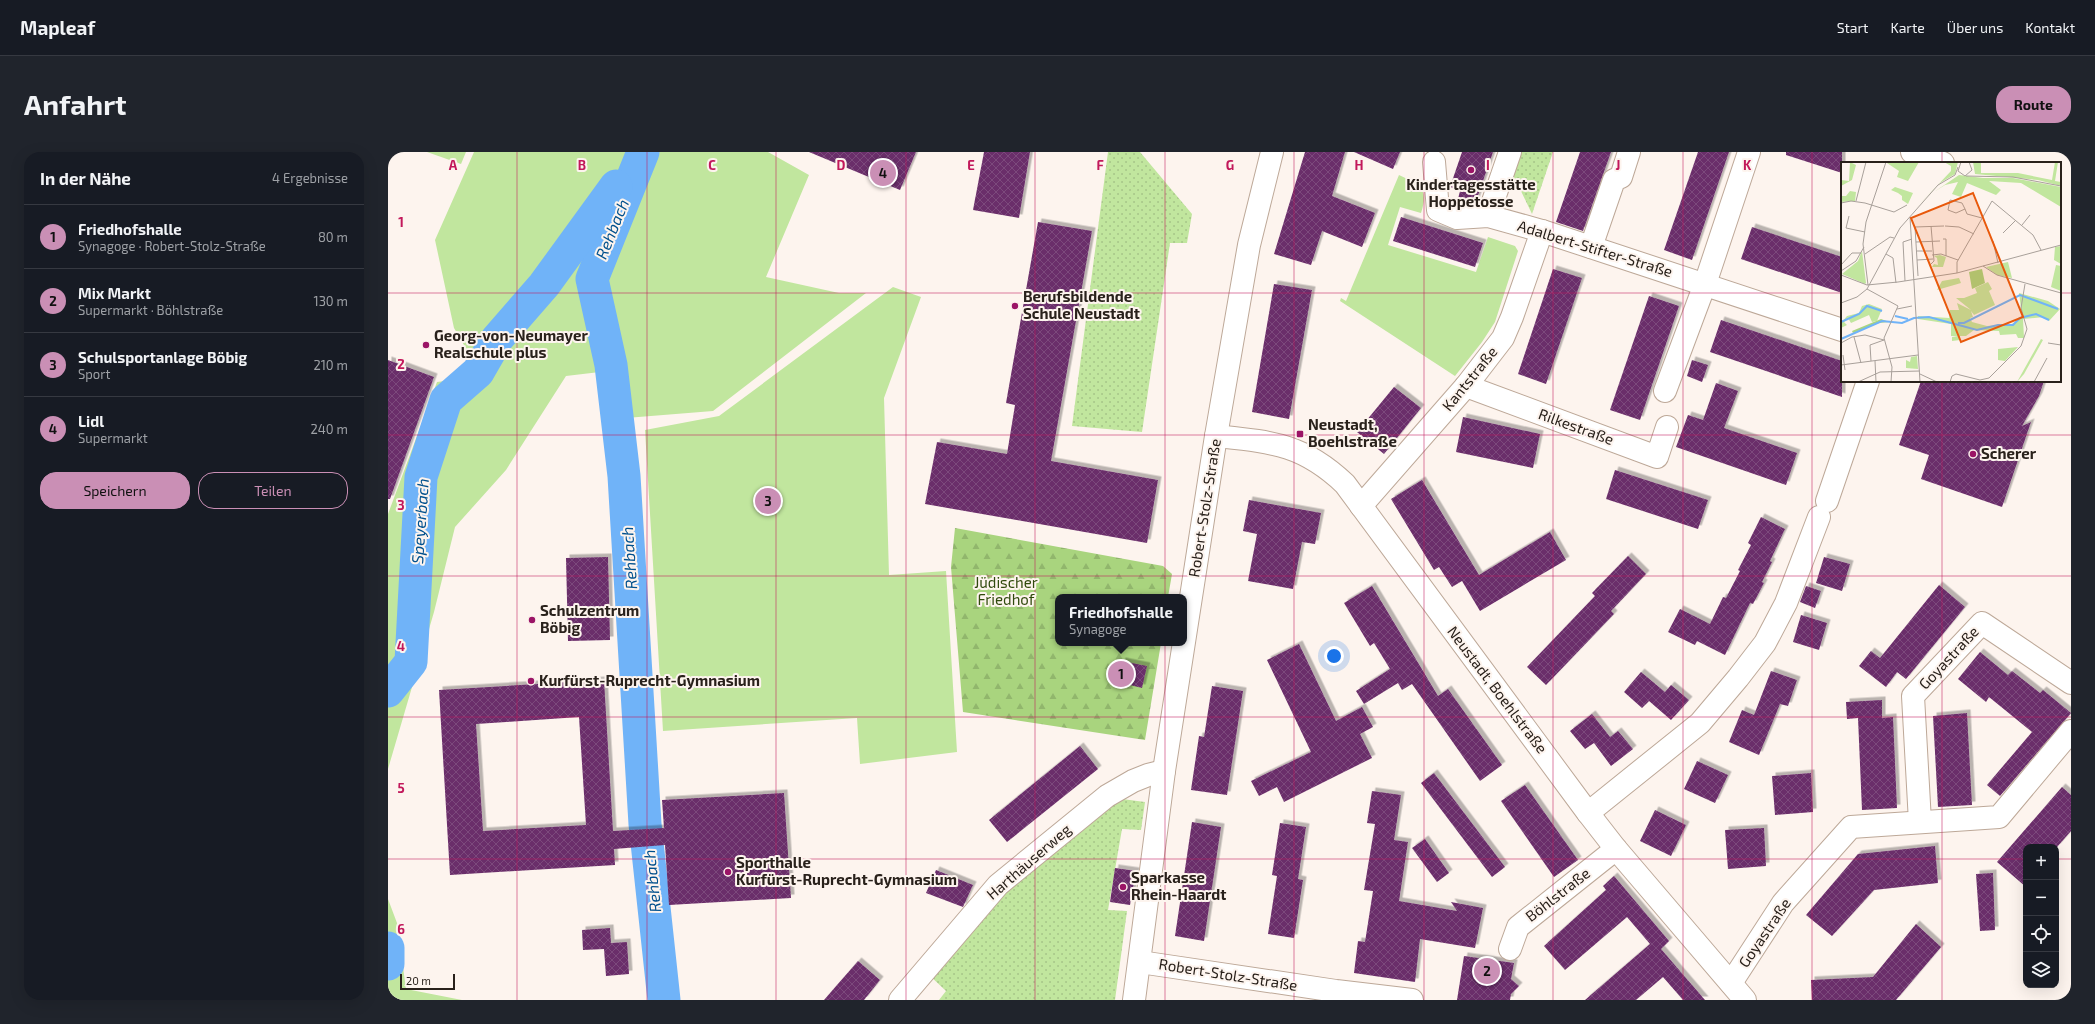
<!DOCTYPE html>
<html lang="de">
<meta charset="utf-8">
<style>
:root{--surface:#171b24;--page:#20242c;--text:#f1f3f6;--muted:#9ea1a6;--line:#363941;--accent:#ca8fb5}
body{margin:0;font-family:"Exo 2",sans-serif;background:var(--page);color:var(--text)}
.controls{position:absolute;right:12px;bottom:12px;display:grid;overflow:hidden;border-radius:8px;box-shadow:0 4px 16px #0002}
.controls button{width:36px;height:36px;display:grid;place-items:center;padding:0;border:0;border-bottom:1px solid var(--line);background:var(--surface);color:var(--text);font:20px sans-serif}
.scale{position:absolute;left:12px;bottom:10px;width:55px;box-sizing:border-box;padding-left:4px;border:2px solid #29211b;border-top:0;font-size:11px;line-height:14px;white-space:nowrap;color:#29211b;-webkit-text-stroke:3px #fdf4ee;paint-order:stroke}
.you{position:absolute;left:946px;top:504px;width:14px;height:14px;margin:-10px;border:3px solid #fff;border-radius:50%;background:#1a73e8;box-shadow:0 0 0 6px #1a73e833}
.badge{display:grid;place-items:center;width:26px;height:26px;border-radius:50%;background:var(--accent);color:#111;font-size:13px;font-weight:700}
.pin{position:absolute;translate:-50% -50%;border:2px solid #fff;box-shadow:0 1px 4px #0006}
.popup{position:absolute;left:667px;top:442px;width:132px;height:52px;box-sizing:border-box;display:grid;place-content:center;border-radius:8px;background:var(--surface);filter:drop-shadow(0 1px 3px #0005);font-size:13px;white-space:nowrap;color:var(--muted)}
.popup b{font-size:15px;color:var(--text)}
.popup::after{content:'';position:absolute;left:50%;top:100%;margin-left:-8px;border:8px solid transparent;border-top-color:var(--surface)}
.list{margin:0;padding:0;list-style:none}
h2{display:flex;justify-content:space-between;align-items:center;height:52px;margin:0;padding:0 16px;font-size:17px}
h2 small{font-size:13px;font-weight:400;color:var(--muted)}
.list li{display:grid;grid-template-columns:26px 1fr auto;gap:12px;align-items:center;box-sizing:border-box;height:64px;padding:0 16px;border-top:1px solid var(--line)}
.list b{display:block;font-size:15px;white-space:nowrap}
.list p{margin:0;font-size:13px;white-space:nowrap;color:var(--muted)}
.list em{font-size:13px;font-style:normal;color:var(--muted)}
.actions{display:flex;gap:8px;padding:12px 16px}
.actions a{flex:1;padding:9px 0;border:1px solid var(--accent);border-radius:16px;text-align:center;font-size:14px;color:var(--accent)}
.actions .main{background:var(--accent);color:#111}
.icon{flex:none;width:22px;height:22px;fill:none;stroke:currentColor;stroke-width:2;stroke-linecap:round;stroke-linejoin:round}
.map{position:relative;flex:none;width:1683px;height:848px;overflow:hidden;border-radius:16px}
header{display:flex;align-items:center;gap:24px;box-sizing:border-box;height:56px;padding:0 20px;background:var(--surface);border-bottom:1px solid var(--line)}
header strong{font-size:19px}
nav{display:flex;gap:22px;margin-inline-start:auto;font-size:14px}
.intro{display:flex;align-items:center;justify-content:space-between;box-sizing:border-box;height:96px;padding:0 24px}
h1{margin:0;font-size:28px}
.button{padding:10px 18px;border-radius:16px;background:var(--accent);color:#111;font-size:14px;font-weight:700}
main{display:flex;gap:24px;padding:0 24px}
aside{flex:1;background:var(--surface);border-radius:16px;box-shadow:0 4px 16px #0002}
.map>svg:first-child{display:block}
.green{fill:#c1e69e}
.forest{fill:url(#forest-firs)}
.park{fill:url(#park-dots)}
.lines{fill:none;stroke-linecap:round;stroke-linejoin:round}
.river{stroke:#70b3f8;stroke-width:33}
.building{fill:url(#building-cross-hatch);fill-rule:evenodd;filter:url(#shadow)}
.street-casing{stroke:#bda898;stroke-width:24}
.street{stroke:#fff;stroke-width:22}
.grid{fill:none;stroke:#c2185b;stroke-width:1;stroke-opacity:0.55}
.poi-dot{fill:#9b1466;stroke:#fdf4ee;stroke-width:1.5}
.labels{text-anchor:middle;stroke-width:4;stroke-linejoin:round;paint-order:stroke}
.poi-label{font-size:15px;font-weight:bold;fill:#29211b;stroke:#fdf4ee;text-anchor:start}
.street-label{font-size:15px;fill:#29211b;stroke:#fdf4ee}
.park-label{font-size:15px;fill:#304a0d;stroke:#fdf4ee}
.water-label{font-size:16px;font-style:italic;fill:#00508d;stroke:#fdf4ee}
.inset-river{fill:none;stroke:#70b3f8;stroke-width:2}
.inset-road{fill:none;stroke:#a8a09a;stroke-width:1}
.view{fill:#e8590c;fill-opacity:0.15;stroke:#e8590c;stroke-width:2}
.inset-edge{fill:none;stroke:#29211b;stroke-width:2}
.grid-label{font-size:13px;text-anchor:middle;font-weight:bold;fill:#c2185b;stroke:#fdf4ee;stroke-width:4;stroke-linejoin:round;paint-order:stroke}
</style>
<header>
<strong>Mapleaf</strong>
<nav><a>Start</a><a>Karte</a><a>Über uns</a><a>Kontakt</a></nav>
</header>
<div class="intro"><h1>Anfahrt</h1><a class="button">Route</a></div>
<main>
<aside>
<h2>In der Nähe<small>4 Ergebnisse</small></h2>
<ul class="list">
<li><span class="badge">1</span><div><b>Friedhofshalle</b><p>Synagoge · Robert-Stolz-Straße</p></div><em>80 m</em></li>
<li><span class="badge">2</span><div><b>Mix Markt</b><p>Supermarkt · Böhlstraße</p></div><em>130 m</em></li>
<li><span class="badge">3</span><div><b>Schulsportanlage Böbig</b><p>Sport</p></div><em>210 m</em></li>
<li><span class="badge">4</span><div><b>Lidl</b><p>Supermarkt</p></div><em>240 m</em></li>
</ul>
<div class="actions"><a class="main">Speichern</a><a>Teilen</a></div>
</aside>
<div class="map">
<svg width="1683" height="848" viewBox="0 0 1683 848">
<defs>
<pattern id="forest-firs" width="22" height="20" patternUnits="userSpaceOnUse"><rect width="22" height="20" fill="#a9d47e"/><path d="M5 1l3.5 6h-7zM16 11l3.5 6h-7z" fill="#91b66c"/></pattern>
<pattern id="park-dots" width="8" height="8" patternUnits="userSpaceOnUse"><rect width="8" height="8" fill="#c1e69e"/><path d="M2 2h.1M6 6h.1" fill="none" stroke="#a6c588" stroke-width="1.8" stroke-linecap="round"/></pattern>
<pattern id="building-cross-hatch" width="8" height="8" patternUnits="userSpaceOnUse"><rect width="8" height="8" fill="#6b2d6b"/><path d="M0 0l8 8M0 8l8-8" fill="none" stroke="#7c4a7b"/></pattern>
<filter id="shadow"><feDropShadow dx="3.5" dy="-3.5" stdDeviation="0" flood-color="#0004"/></filter>
</defs>
<rect width="100%" height="100%" fill="#fdf4ee"/>
<g class="green">
<path d="M39,0h39l-5,12z"/>
<path d="M86,0h294l41,23 -43,102 73,16h27l-153,118 -87,7 -1,-49 -59,7 -60,94 -51,57 -21,85 -46,157v-255l49,-132 31,-4 6,-16 -20,-34 -19,-88z"/>
<path d="M1011,23c22,10 30,14 22,38l-21,-6 -12,38 88,27 12,-35 27,9 3,5 -23,71 -13,20 -27,34 -115,-75 1,-3 5,3z"/>
<path d="M505,135l28,10 -37,101 5,177 57,-4 11,181 -97,12 -3,-46 -194,13 -18,-301 74,-14z"/>
<path d="M0,747l9,24 9,66 56,11h-74z"/>
</g>
<path class="forest" d="M567,376l208,38 9,8 -4,23h-110v46h103l-16,97 -182,-28 -12,-145z"/>
<g class="park">
<path d="M720,0h32l52,62 -5,29h-17l-28,189 -70,-6z"/>
<path d="M1126,0h39l-21,62 -12,-25 -16,-5z"/>
<path d="M734,647l23,3 -4,28 -19,-1 -14,81 19,1 -12,89h-176l7,-9 -18,-17 79,-89 94,-75z"/>
</g>
<g class="lines">
<g class="river">
<path d="M255,0l-51,127 19,86 13,111 21,348 19,176"/>
<path d="M0,539l23,-29 10,-185 25,-77 32,-28 19,-33 47,-54 72,-99"/>
<path d="M0,796v16"/>
</g>
</g>
<g class="building">
<path d="M421,0h107l-16,38z"/>
<path d="M596,0h46l-11,66 -46,-8z"/>
<path d="M917,0h40l-13,44 43,17 -13,34 -40,-16 -11,34 -37,-11z"/>
<path d="M966,0h46l-7,17z"/>
<path d="M1074,0h31l-18,52 -17,-5 2,-8 -10,-4z"/>
<path d="M1192,0h31l-28,79 -27,-9z"/>
<path d="M1310,0h31l-37,108 -28,-10z"/>
<path d="M1398,0h56v21l-56,-18z"/>
<path d="M1013,65l82,26 -8,24 -82,-26z"/>
<path d="M650,70l54,9 -41,230 107,19 -11,63 -222,-39 12,-62 70,12 8,-49 -9,-2z"/>
<path d="M1364,75l90,30v36l-101,-34z"/>
<path d="M1165,117l29,9 -36,106 -28,-10z"/>
<path d="M886,132l38,6 -23,129 -37,-7z"/>
<path d="M1261,144l30,10 -39,114 -30,-10z"/>
<path d="M1333,168l121,41v36l-132,-45z"/>
<path d="M0,208l46,17 -44,122h-2z"/>
<path d="M1304,208l16,5 -6,17 -15,-6z"/>
<path d="M1533,229h123l-5,15 -17,30 9,-4 -29,85 -81,-28 8,-24 -30,-10z"/>
<path d="M1328,231l22,8 -14,37 73,25 -11,32 -110,-38 12,-32 15,5z"/>
<path d="M1006,235l27,21 -37,46 -27,-22z"/>
<path d="M1075,265l77,17 -7,34 -77,-16z"/>
<path d="M1227,318l93,30 -10,29 -92,-30z"/>
<path d="M1034,328l57,95 71,-43 16,28 -86,51 -18,-30 -10,6 -13,-20 -5,3 -43,-71z"/>
<path d="M861,348l72,13 -6,31 -13,-2 -9,47 -45,-8 9,-47 -14,-3z"/>
<path d="M1373,365l24,12 -15,32 2,1 -10,20 2,1 -11,21 -3,-1 -25,52 -28,-14 -2,4 -27,-13 12,-23 30,15 13,-27 3,1 14,-27 -2,-1 13,-25 -3,-2z"/>
<path d="M1240,404l18,18 -35,37 3,3 -68,71 -19,-18 68,-71 -3,-3z"/>
<path d="M220,405l2,83 -42,1 -2,-83z"/>
<path d="M1436,405l26,7 -8,27 -26,-8z"/>
<path d="M1551,433l26,22 -59,72 -9,-7 -11,15 -27,-21 12,-15 9,7z"/>
<path d="M984,434l66,110 10,-7 54,76 -22,16 -68,-97 -10,6 -4,-7 -34,21 -8,-13 34,-22 -16,-26 -4,3 -26,-43z"/>
<path d="M1418,434l15,5 -6,17 -15,-6z"/>
<path d="M1413,463l26,8 -8,27 -26,-8z"/>
<path d="M911,492l37,77 26,-14 11,20 -13,7 12,24 -88,44 -7,-15 -18,9 -8,-15 60,-29 -44,-92z"/>
<path d="M1592,500l28,23 4,-4 28,22 3,-3 28,23 -71,83 -13,-11 45,-53 -43,-35 -3,5 -28,-23z"/>
<path d="M734,509l25,5 -5,22 -24,-6z"/>
<path d="M1383,519l26,9 -9,26 -8,-2 -21,51 -30,-13 13,-32 12,5z"/>
<path d="M1253,520l24,20 6,-7 18,15 -18,20 -22,-19 -7,7 -18,-16z"/>
<path d="M216,528l9,151 51,-3 -2,-28 122,-7 7,105 -122,7 -4,-60 -51,4 1,16 -165,10 -11,-185zM191,565l7,108 -103,6 -7,-107z"/>
<path d="M824,534l31,5 -16,104 -36,-5 8,-54 5,1z"/>
<path d="M1494,548v18l11,-1 4,91 -35,2 -4,-92 -11,1 -1,-17z"/>
<path d="M1579,561l5,92 -34,2 -5,-91z"/>
<path d="M1204,562l18,23 8,-6 15,18 -22,17 -17,-23 -9,6 -15,-18z"/>
<path d="M692,594l18,23 -91,73 -18,-22z"/>
<path d="M1309,609l31,14 -13,28 -31,-14z"/>
<path d="M1046,621l71,94 -13,10 -71,-94z"/>
<path d="M1423,621l2,39 -38,3 -3,-39z"/>
<path d="M1137,633l53,75 -24,17 -53,-76z"/>
<path d="M1674,635l9,8v36l-14,16h-31v40l-29,-25z"/>
<path d="M984,639l29,4 -7,45 14,2 -9,59 58,10 -6,-9 32,6 -8,40 -55,-9 -5,43 -61,-9 4,-32 7,1 8,-51 -9,-1 11,-66 -8,-1z"/>
<path d="M1267,658l31,15 -15,31 -31,-15z"/>
<path d="M804,670l29,5 -17,114 -29,-5z"/>
<path d="M892,671l26,4 -8,52 5,1 -9,58 -26,-4 9,-58 -5,-1z"/>
<path d="M1376,676l2,38 -38,3 -3,-39z"/>
<path d="M1037,687l24,34 -12,9 -25,-34z"/>
<path d="M1547,694l3,37 -64,7 -42,46 -26,-21 52,-61z"/>
<path d="M727,716l21,3 -6,34 -20,-3z"/>
<path d="M548,718l37,15 -10,22 -37,-14z"/>
<path d="M1605,721l2,57 -15,1 -4,-57z"/>
<path d="M1226,724l55,65 -8,8 44,51h-22l-20,-23 -27,23h-51l65,-56 -23,-27 -62,53 -21,-24 62,-56 -3,-4z"/>
<path d="M1528,772l25,23 -45,53h-84l-1,-20 62,-3z"/>
<path d="M222,776l1,15 16,-1 2,32 -23,2 -2,-27 -21,1 -1,-20z"/>
<path d="M1076,804l50,7 -3,16 8,7 -8,8 -1,6h-53z"/>
<path d="M470,809l22,19 -16,20h-40z"/>
</g>
<g class="lines">
<defs>
<g id="street">
<path d="M1524,0l31,11"/>
<path d="M1046,10l4,48 19,8 31,-2 54,15 300,99"/>
<path d="M1100,64l22,-64"/>
<path d="M1203,95l23,-67 7,-3 8,-25"/>
<path d="M1078,234l191,71 10,-30"/>
<path d="M1277,239l40,-107 44,-132"/>
<path d="M828,284c56,6 87,8 129,48l243,329 28,36 129,151"/>
<path d="M1439,349l41,-120"/>
<path d="M973,354l105,-120 37,-48 9,-21 30,-86"/>
<path d="M1200,661l112,-90 38,-45 27,-35 21,-40 33,-86"/>
<path d="M1532,670l-7,-126 69,-73 89,60"/>
<path d="M1122,797l8,-22 98,-78"/>
<path d="M752,810l196,29 76,9"/>
<path d="M1343,831l52,-80 68,-76 148,-10 72,-86"/>
<path d="M512,848l98,-115 109,-89 26,-15 15,-6 16,-4"/>
<path d="M746,848l30,-229 52,-335 33,-191 23,-93"/>
</g>
</defs>
<use href="#street" class="street-casing"/>
<use href="#street" class="street"/>
</g>
<path class="grid" d="M129,0v848M259,0v848M388,0v848M518,0v848M647,0v848M777,0v848M906,0v848M1036,0v848M1165,0v848M1295,0v848M1424,0v848M1554,0v11M0,141h1454M1672,141h11M1554,229v619M0,283h1683M0,424h1683M0,565h1683M0,707h1638M1668,707h15"/>
<g class="poi-dot">
<circle cx="1083" cy="18" r="4"/>
<circle cx="627" cy="154" r="4"/>
<circle cx="38" cy="193" r="4"/>
<rect x="908" y="278" width="8" height="8" rx="2"/>
<circle cx="1585" cy="302" r="4"/>
<circle cx="144" cy="468" r="4"/>
<circle cx="143" cy="529" r="4"/>
<circle cx="340" cy="720" r="4"/>
<circle cx="735" cy="735" r="4"/>
</g>
<g class="labels">
<g class="poi-label">
<text x="1083" y="38" text-anchor="middle">Kindertagesstätte<tspan x="1083" dy="17">Hoppetosse</tspan></text>
<text x="635" y="150">Berufsbildende<tspan x="635" dy="17">Schule Neustadt</tspan></text>
<text x="46" y="189">Georg-von-Neumayer<tspan x="46" dy="17">Realschule plus</tspan></text>
<text x="920" y="278">Neustadt,<tspan x="920" dy="17">Boehlstraße</tspan></text>
<text x="1593" y="307">Scherer</text>
<text x="152" y="464">Schulzentrum<tspan x="152" dy="17">Böbig</tspan></text>
<text x="151" y="534">Kurfürst-Ruprecht-Gymnasium</text>
<text x="348" y="716">Sporthalle<tspan x="348" dy="17">Kurfürst-Ruprecht-Gymnasium</tspan></text>
<text x="743" y="731">Sparkasse<tspan x="743" dy="17">Rhein-Haardt</tspan></text>
</g>
<g class="street-label">
<text transform="translate(1207 97) rotate(17)" y="5">Adalbert-Stifter-Straße</text>
<text transform="translate(1082 227) rotate(-51)" y="5">Kantstraße</text>
<text transform="translate(1188 275) rotate(20)" y="5">Rilkestraße</text>
<text transform="translate(817 356) rotate(-81)" y="5">Robert-Stolz-Straße</text>
<text transform="translate(1561 506) rotate(-47)" y="5">Goyastraße</text>
<text transform="translate(1109 538) rotate(53)" y="5">Neustadt, Boehlstraße</text>
<text transform="translate(641 710) rotate(-41)" y="5">Harthäuserweg</text>
<text transform="translate(1170 743) rotate(-38)" y="5">Böhlstraße</text>
<text transform="translate(1377 781) rotate(-56)" y="5">Goyastraße</text>
<text transform="translate(840 823) rotate(9)" y="5">Robert-Stolz-Straße</text>
</g>
<g class="park-label">
<text x="618" y="436">Jüdischer<tspan x="618" dy="17">Friedhof</tspan></text>
</g>
<g class="water-label">
<text transform="translate(224 77) rotate(-68)" y="6">Rehbach</text>
<text transform="translate(32 369) rotate(-86)" y="6">Speyerbach</text>
<text transform="translate(241 406) rotate(-94)" y="6">Rehbach</text>
<text transform="translate(264 729) rotate(-96)" y="6">Rehbach</text>
</g>
</g>
<g transform="translate(1453 10)">
<rect width="220" height="220" fill="#fdf4ee"/>
<path d="M9,0l6,3 -4,15 -11,6v-6l8,1zM78,0l-11,19 -11,-4 2,-6 -12,-8zM103,0h14l-3,12 -15,9 -26,27 37,-39v-5zM132,0h8v11h37l34,7 3,-18h3l-3,19 6,1v4l-23,-6 -63,-6zM118,13l24,3h30l48,9v20l-40,-24 -32,-2 12,9 -5,5 -29,-12 -6,14 -9,-3 6,-12 -13,3 -11,7zM54,25l18,6 -5,11 -6,-4v-4l-4,-3 -7,-3zM9,29l6,1 -1,9 -14,1v-6h5zM99,93l6,2 -3,10h-11l2,-3 4,1 -1,-7 -3,-2zM215,103l5,1v25l-10,-4zM147,120l4,7 -3,2 6,14 -21,10 -3,-4 2,6 -3,1 2,4 15,4 25,-2 10,-8 -3,-23 29,8 12,8 -11,12 -5,-4 -21,2 1,19h-6l-2,-4 -16,1 -1,-4 -25,-1 -8,6h-6v4l-8,1v-4l6,-1h-7v-12l-33,-5v-3l31,2 1,-8h9l-2,-7 14,7 -15,-12h8l13,-5 -2,-5zM200,177l2,1 -19,34 -7,8zM177,185l-13,14 -7,-1v-11z" fill="#c1e69e"/>
<path d="M141,107l3,14 -13,6 -3,-17zM40,157l8,3 -10,1 -26,10 -1,-2z" fill="#a9d47e"/>
<path d="M220,84v18l-7,-4 1,-13zM21,89l4,32 -1,1 -23,-10 16,-13zM167,100l4,16 -15,-3 -11,-8zM118,116l2,5 -24,7 5,-9zM28,142l13,5 -5,12 -5,1 -3,-7 -18,8 -3,-5 -4,4 3,3 -6,3v-5l6,-7 12,-3 3,-7zM76,194l1,13 -12,-1v-8l4,2 1,-5z" fill="#c1e69e"/>
<path class="inset-river" d="M54,154l13,3M0,160l18,-8 8,-8 15,5M117,161h6l56,-28 38,14M0,177l41,-18 20,2 12,-5 15,-1 48,13 21,-5h15l7,-7 16,-4 13,6"/>
<path class="inset-road" d="M120,0l-3,9 7,5 7,-6 -3,-8M125,14l47,1 48,9M15,39l10,-39M0,41l10,-2 14,2 29,9 13,-7M124,47l-9,4 -8,-3 2,-10 12,3 3,6 2,5 15,4M8,54l-3,12 19,4M69,55l10,165M181,63l8,-10M104,64l14,1 15,7M162,71l13,-13M102,77h3v17M152,79l5,22M75,80l24,-1M76,89h15M24,92l25,-17 4,1M45,92l7,4 3,25M91,93l9,-1 17,6M76,98l16,-1M0,103l11,-12h9M89,103l4,-4 -3,-35M142,104l14,9 64,18M0,109l15,-10 8,-14M116,111v-11l35,-61 41,34 8,15M0,113l26,10 31,-3 59,-9 104,-28M77,114l-3,-49 29,-1M64,119l-2,-39 9,-3M27,123l-5,-41 3,-22 20,-60M26,127l31,17 -14,32 8,29 -1,15M0,141l16,-6 10,-8 33,-61 38,-43 17,-10 3,-8M56,147l15,-3M13,175l7,26M0,181l11,-6 13,-2 19,5M207,181l13,2M2,193l2,15M30,199l-1,-16 14,-5M34,199l1,21M0,203l77,-10M79,212l17,8M17,220l22,-10 40,-1M109,220l2,-6 4,-2 24,6 9,-2 32,-32 6,-17 -6,-21 4,-24M193,220l13,-24"/>
<path class="view" d="M132,31l50,124 -62,25 -50,-124z"/>
<rect width="220" height="220" class="inset-edge"/>
</g>
<g class="grid-label">
<text x="65" y="18">A</text>
<text x="194" y="18">B</text>
<text x="324" y="18">C</text>
<text x="453" y="18">D</text>
<text x="583" y="18">E</text>
<text x="712" y="18">F</text>
<text x="842" y="18">G</text>
<text x="971" y="18">H</text>
<text x="1100" y="18">I</text>
<text x="1230" y="18">J</text>
<text x="1359" y="18">K</text>
<text x="13" y="75">1</text>
<text x="13" y="217">2</text>
<text x="13" y="358">3</text>
<text x="13" y="499">4</text>
<text x="13" y="641">5</text>
<text x="13" y="782">6</text>
</g>
</svg>
<div class="controls">
<button>+</button>
<button>−</button>
<button><svg class="icon" aria-label="locate" viewBox="0 0 24 24"><circle cx="12" cy="12" r="6"/><path d="M12 2v4M12 18v4M2 12h4M18 12h4"/></svg></button>
<button><svg class="icon" aria-label="layers" viewBox="0 0 24 24"><path d="M12 4l9 5-9 5-9-5zM3 14l9 5 9-5"/></svg></button>
</div>
<div class="scale">20 m</div>
<div class="you"></div>
<div class="pin badge" style="left:733px;top:522px">1</div>
<div class="popup"><b>Friedhofshalle</b>Synagoge</div>
<div class="pin badge" style="left:1099px;top:819px">2</div>
<div class="pin badge" style="left:380px;top:349px">3</div>
<div class="pin badge" style="left:495px;top:21px">4</div>
</div>
</main>
